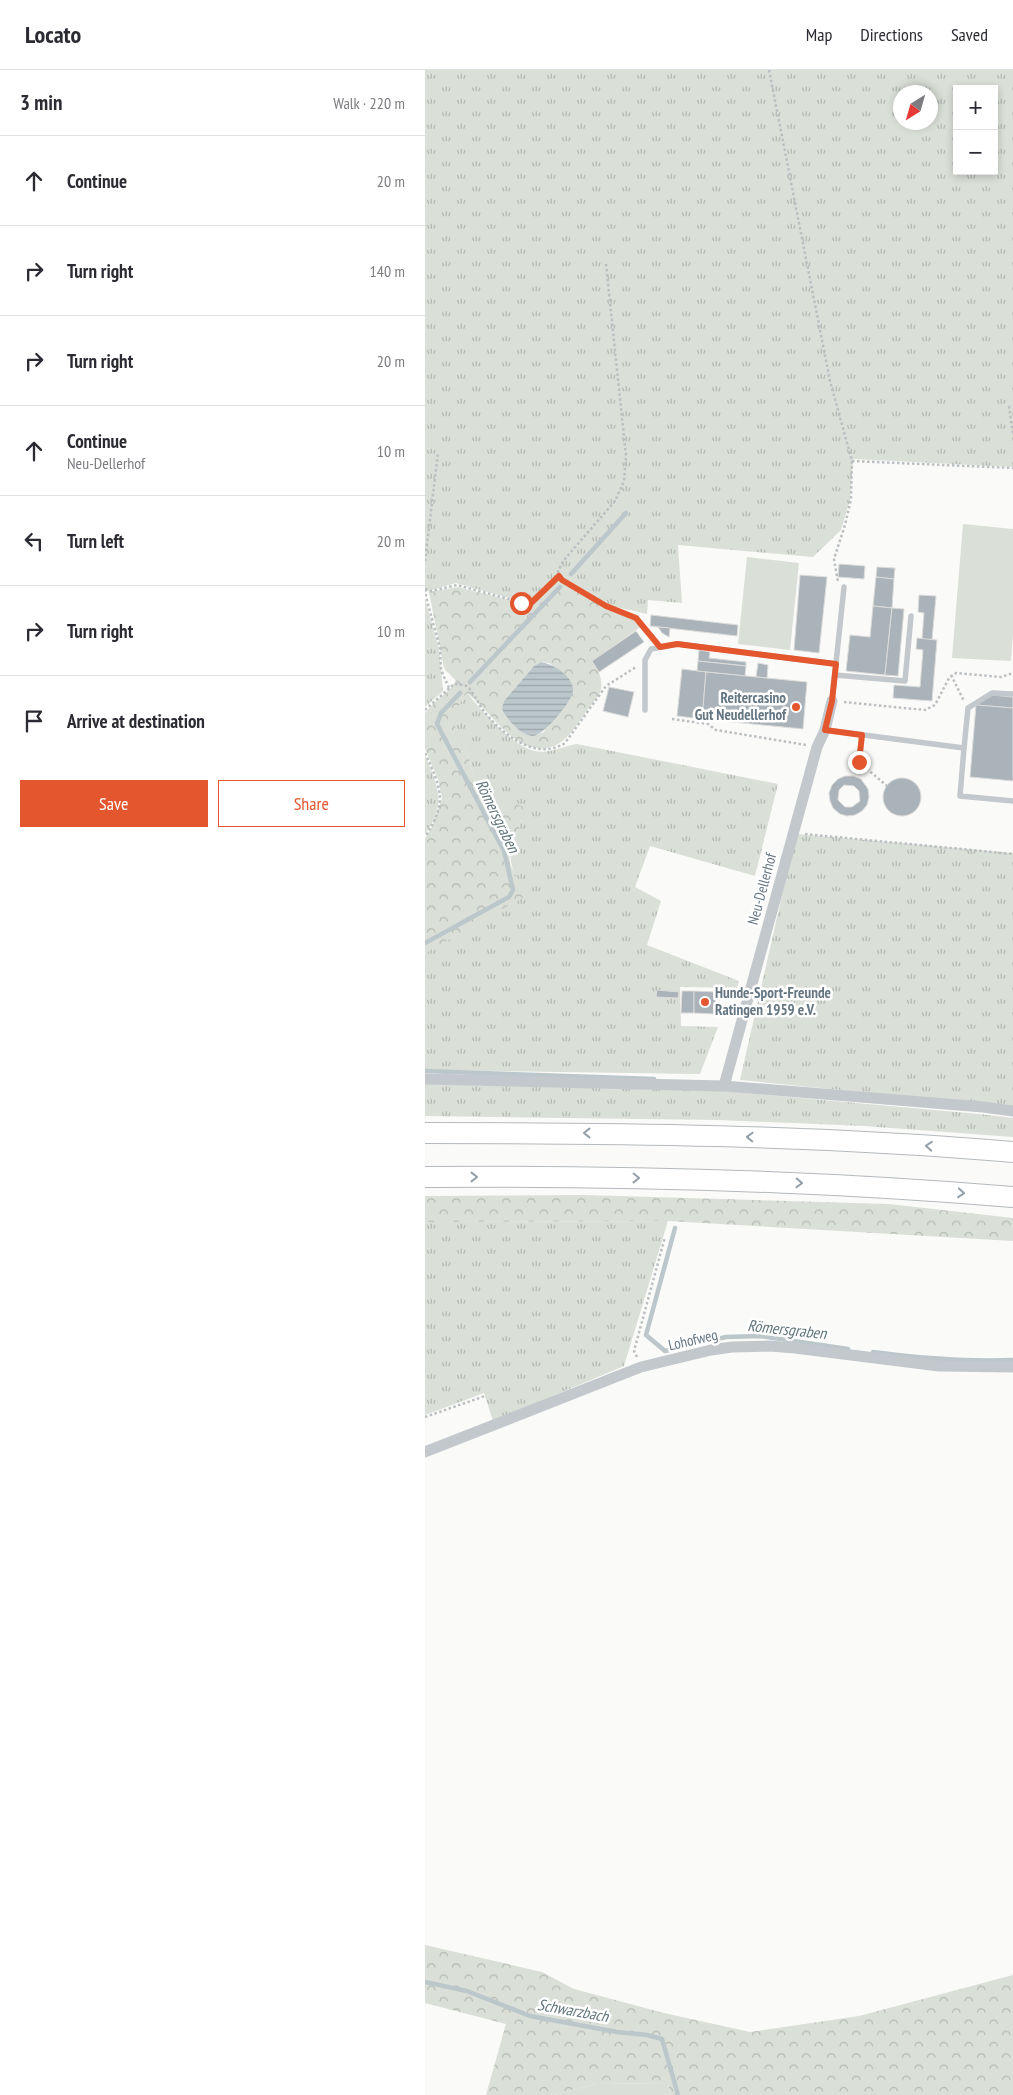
<!DOCTYPE html>
<meta charset="utf-8">
<style>
:root{--surface:#fff;--page:#f2f2f3;--text:#2b2b33;--muted:#7c7c81;--line:#e1e1e2;--accent:#e4572e}
body{margin:0;font-family:"PT Sans Narrow",sans-serif;background:var(--page);color:var(--text)}
.controls{position:absolute;right:15px;top:15px;display:grid;overflow:hidden;border-radius:0px;box-shadow:0 2px 8px #0003}
.controls button{width:45px;height:45px;display:grid;place-items:center;padding:0;border:0;border-bottom:1px solid var(--line);background:var(--surface);color:var(--text);font:25px sans-serif}
.compass{position:absolute;left:468px;top:15px;width:45px;height:45px;border-radius:50%;background:var(--surface);box-shadow:0 2px 8px #0003;rotate:217deg}
.stop{position:absolute;width:15px;height:15px;margin:-11px;border:4px solid #e4572e;border-radius:50%;background:#fff}
.stop.end{background:#e4572e;border-color:#fff;box-shadow:0 1px 5px #0008}
.list{margin:0;padding:0;list-style:none}
h2{display:flex;justify-content:space-between;align-items:center;height:65px;margin:0;padding:0 20px;font-size:21px}
h2 small{font-size:16px;font-weight:400;color:var(--muted)}
.list li{display:grid;grid-template-columns:32px 1fr auto;gap:15px;align-items:center;box-sizing:border-box;height:90px;padding:0 20px;border-top:1px solid var(--line)}
.list b{display:block;font-size:19px;white-space:nowrap}
.list p{margin:0;font-size:16px;white-space:nowrap;color:var(--muted)}
.list em{font-size:16px;font-style:normal;color:var(--muted)}
.actions{display:flex;gap:10px;padding:15px 20px}
.actions a{flex:1;padding:11px 0;border:1px solid var(--accent);border-radius:0px;text-align:center;font-size:18px;color:var(--accent)}
.actions .main{background:var(--accent);color:#fff}
.icon{flex:none;width:28px;height:28px;fill:none;stroke:currentColor;stroke-width:2;stroke-linecap:round;stroke-linejoin:round}
.map{position:relative;flex:none;width:588px;height:2025px;overflow:hidden}
header{display:flex;align-items:center;gap:30px;box-sizing:border-box;height:70px;padding:0 25px;background:var(--surface);border-bottom:1px solid var(--line)}
header strong{font-size:24px}
nav{display:flex;gap:28px;margin-inline-start:auto;font-size:18px}
main{display:flex}
aside{flex:1;background:var(--surface)}
.map>svg:first-child{display:block}
.grass{fill:url(#grass-tufts);fill-rule:evenodd}
.forest{fill:url(#forest-crowns);fill-rule:evenodd}
.garden{fill:#dadfd7}
.water{fill:url(#water-rules)}
.lines{fill:none;stroke-linecap:round;stroke-linejoin:round}
.stream{stroke:#bbc7cb;stroke-width:4.5}
.building{fill:#aab3b9;stroke:#dcdcda;fill-rule:evenodd}
.highway-casing{stroke:#b4b9bd;stroke-width:22}
.path{stroke:#bbbfc2;stroke-width:2.5;stroke-dasharray:2.5 2.5;stroke-linecap:butt}
.lane{stroke:#c3c8cc;stroke-width:5.5}
.street{stroke:#c3c8cc;stroke-width:11}
.highway{stroke:#fff;stroke-width:20}
.oneway{stroke:#939fa8}
.route{stroke:#e4572e;stroke-width:6}
.poi-dot{fill:#e4572e;stroke:#fff;stroke-width:2}
.labels{text-anchor:middle;stroke-width:5;stroke-linejoin:round;paint-order:stroke}
.poi-label{font-size:15px;font-weight:bold;fill:#657683;stroke:#fff;text-anchor:end}
.street-label{font-size:15px;fill:#657683;stroke:#fff}
.water-label{font-size:16px;font-style:italic;fill:#60757c;stroke:#fff}
</style>
<header>
<strong>Locato</strong>
<nav><a>Map</a><a>Directions</a><a>Saved</a></nav>
</header>
<main>
<aside>
<h2>3 min<small>Walk · 220 m</small></h2>
<ul class="list">
<li><svg class="icon" aria-label="ahead" viewBox="0 0 24 24"><path d="M12 20V5M6 11l6-6 6 6"/></svg><div><b>Continue</b></div><em>20 m</em></li>
<li><svg class="icon" aria-label="right" viewBox="0 0 24 24"><path d="M7 20v-9h11M14 6l5 5-5 5"/></svg><div><b>Turn right</b></div><em>140 m</em></li>
<li><svg class="icon" aria-label="right" viewBox="0 0 24 24"><path d="M7 20v-9h11M14 6l5 5-5 5"/></svg><div><b>Turn right</b></div><em>20 m</em></li>
<li><svg class="icon" aria-label="ahead" viewBox="0 0 24 24"><path d="M12 20V5M6 11l6-6 6 6"/></svg><div><b>Continue</b><p>Neu-Dellerhof</p></div><em>10 m</em></li>
<li><svg class="icon" aria-label="left" viewBox="0 0 24 24"><path d="M17 20v-9H6M10 6l-5 5 5 5"/></svg><div><b>Turn left</b></div><em>20 m</em></li>
<li><svg class="icon" aria-label="right" viewBox="0 0 24 24"><path d="M7 20v-9h11M14 6l5 5-5 5"/></svg><div><b>Turn right</b></div><em>10 m</em></li>
<li><svg class="icon" aria-label="arrive" viewBox="0 0 24 24"><path d="M6 21V4h12l-3 4 3 4H6"/></svg><div><b>Arrive at destination</b></div></li>
</ul>
<div class="actions"><a class="main">Save</a><a>Share</a></div>
</aside>
<div class="map">
<svg width="588" height="2025" viewBox="0 0 588 2025">
<defs>
<pattern id="grass-tufts" width="24" height="20" patternUnits="userSpaceOnUse" patternTransform="scale(1.25)"><rect width="24" height="20" fill="#dadfd7"/><path d="M3 7l-1-3M5 7V3M7 7l1-3M15 17l-1-3M17 17v-4M19 17l1-3" fill="none" stroke="#b4b9b4"/></pattern>
<pattern id="forest-crowns" width="20" height="18" patternUnits="userSpaceOnUse" patternTransform="scale(1.25)"><rect width="20" height="18" fill="#dadfd7"/><path d="M2 6a3 3 0 1 1 6 0M12 15a3 3 0 1 1 6 0" fill="none" stroke="#b4b9b4"/></pattern>
<pattern id="water-rules" width="6" height="5" patternUnits="userSpaceOnUse" patternTransform="scale(1.25)"><rect width="6" height="5" fill="#bbc7cb"/><path d="M0 2.5h6" fill="none" stroke="#9ca6aa"/></pattern>
</defs>
<rect width="100%" height="100%" fill="#fafaf8"/>
<g class="grass">
<path d="M0,0h588v397l-160,-8 -3,41 -9,30 -28,27 -135,-12 4,58 -34,-3 -1,14 -40,-9 -50,-29 -28,26h-6l-67,-19 -31,9zM532,19h37v82h-37zM476,22h30v30h-30z"/>
<path d="M0,529l14,50 4,42 -18,16z"/>
<path d="M42,623c14,17 45,53 68,58 13,3 29,-5 42,-7l201,40 -23,92 -105,-30 -15,41 26,14 -14,44 92,36 -2,7 -57,-1 1,39 37,1 -18,47 -275,-4v-117l100,-57c-18,-39 -19,-35 -4,-76l-43,-28 -10,-37 -18,-38z"/>
<path d="M0,685c13,33 22,46 0,80z"/>
<path d="M371,764l217,19v254l-273,-27z"/>
<path d="M0,1014l297,7 257,23 34,4v19l-149,-11 -146,-6 -293,-4z"/>
<path d="M243,1151l-44,145 -131,55 -9,-28 -59,22v-193z"/>
</g>
<g class="forest">
<path d="M134,510l48,27 28,12 7,7 -50,35c6,8 11,18 9,28 -1,7 -9,14 -13,20 -14,19 -27,46 -56,38 -25,-6 -45,-39 -65,-54l-16,24 17,38 10,37 56,18 -13,10 -12,33 1,11 16,32 -101,57v-115l6,-9 11,-31 -4,-19 -13,-30v-36l9,-10 16,-14 6,-8 -12,-13 -15,-76 29,-5 70,18 27,-24zM116,592l8,1 18,13 -23,56 -11,4 -9,-3 -22,-24 2,-8 30,-35z"/>
<path d="M159,1125l305,9 124,14v23l-345,-20 -243,1v-26z"/>
<path d="M0,1875l117,27 32,17 90,24 86,19 109,-16 154,-41v120h-343l-2,-12 -73,1 -41,11h-68l20,-71 -81,-21z"/>
</g>
<g class="garden">
<path d="M538,454l50,5v105l-2,27 -59,-3z"/>
<path d="M322,487l52,6 -9,87 -52,-6z"/>
<path d="M243,2013l2,12h-116l41,-11z"/>
</g>
<path class="water" d="M116,592c12,2 37,16 31,33 -4,10 -28,40 -39,41 -12,0 -27,-18 -31,-27l2,-8 30,-35z"/>
<g class="lines">
<g class="stream">
<path d="M146,504l55,-61"/>
<path d="M45,612l90,-95"/>
<path d="M0,873l84,-46 4,-7 -9,-39 -67,-127 4,-11 19,-20"/>
<path d="M0,1001l229,8"/>
<path d="M250,1158l-29,107 19,16 61,-14 34,-1 88,13"/>
<path d="M448,1282c46,6 93,10 140,8"/>
<path d="M0,1912l42,9 63,25 87,16 30,3 15,4 16,56"/>
</g>
</g>
<g class="building">
<path d="M414,494l26,2 -1,13 -26,-2z"/>
<path d="M452,497l18,1 -1,11 -18,-2z"/>
<path d="M375,505l27,2 -8,76 -25,-3z"/>
<path d="M451,507l18,2 -2,29 -19,-2z"/>
<path d="M494,525l17,1 -4,44 -10,-1 2,-26 -6,-1z"/>
<path d="M448,536l19,2 -7,67 -39,-4 4,-36 20,2z"/>
<path d="M467,538l12,1 -6,67 -13,-1z"/>
<path d="M226,545l87,10 -1,11 -87,-10z"/>
<path d="M233,557l12,1 -1,9 -7,-4z"/>
<path d="M211,561l8,11 -45,30 -7,-11z"/>
<path d="M492,568l20,2 -5,61 -39,-3 1,-13 26,2 3,-37 -7,-1z"/>
<path d="M274,580l11,2 -1,6 37,4v4l-48,-5z"/>
<path d="M273,591l48,5 -1,10 -48,-5z"/>
<path d="M333,593l10,2 -1,13 -11,-1z"/>
<path d="M257,599l24,3 -4,47 -25,-3z"/>
<path d="M281,602l101,10 -4,47 -101,-10z"/>
<path d="M184,617l25,5 -6,25 -25,-6z"/>
<path d="M567,625l21,2v11l-37,-3z"/>
<path d="M551,635l37,3v73l-43,-4z"/>
<path d="M420,706h8l8,3 7,10 1,8 -2,8 -5,6 -7,4 -8,1 -7,-2 -7,-6 -3,-7 -1,-8 3,-8 6,-6zM419,715l10,1 5,5 1,10 -8,6h-7l-7,-7 1,-10z"/>
<circle cx="477" cy="727" r="19"/>
<path d="M232,920l22,2 -1,6 -22,-1z"/>
<path d="M257,921h12v22h-13z"/>
<path d="M269,921l22,1 -1,22 -21,-1z"/>
</g>
<g class="lines">
<defs>
<g id="highway">
<path d="M0,1063c196,0 392,2 588,19"/>
<path d="M0,1107c196,-2 393,4 588,20"/>
</g>
</defs>
<use href="#highway" class="highway-casing"/>
<g class="path">
<path d="M344,0l61,311 22,80 -1,38 -6,26 -11,34 4,23"/>
<path d="M181,194l20,192 -2,25 -9,20 -51,59 -6,11 4,9 44,26 30,12 18,22"/>
<path d="M584,336l4,28"/>
<path d="M427,391l161,7"/>
<path d="M0,491l13,-108"/>
<path d="M0,519l6,2 26,-6 70,19 4,-1 28,-27"/>
<path d="M0,519l1,8 14,51 1,22 8,18"/>
<path d="M526,605l13,26"/>
<path d="M419,632l81,8 10,-5 14,-27 7,-5 45,4 12,-4"/>
<path d="M0,640l29,-26 11,1c8,5 12,17 18,25 17,23 53,52 82,33l41,-57 30,-19"/>
<path d="M247,649l36,5 8,6 90,15"/>
<path d="M0,683c16,35 23,49 0,84"/>
<path d="M434,692l28,24"/>
<path d="M433,697l3,-23"/>
<path d="M380,764l208,20"/>
<path d="M212,1287l-3,-6 31,-114"/>
<path d="M0,1347l60,-21"/>
</g>
<g class="lane">
<path d="M410,605l70,6 6,-65"/>
<path d="M407,631l12,-114"/>
<path d="M220,640v-50l6,-11 27,-5 158,20"/>
<path d="M400,660l139,18 -4,48 53,5"/>
<path d="M539,678l4,-40 24,-15 21,1"/>
</g>
<g class="street">
<path d="M0,1009l299,7 259,21 30,4"/>
<path d="M299,1016l93,-339 8,-17 7,-29"/>
<path d="M0,1382l216,-85 70,-17 21,-3 38,-1 25,2 144,18 74,1"/>
</g>
<use href="#highway" class="highway"/>
</g>
<defs><path id="oneway-chevron" d="M-2-3.5L2.5 0L-2 3.5" fill="none" stroke-width="1.6" stroke-linecap="round" stroke-linejoin="round" transform="scale(1.25)"/></defs>
<g class="oneway">
<use href="#oneway-chevron" transform="translate(162 1063) rotate(-180)"/>
<use href="#oneway-chevron" transform="translate(325 1067) rotate(-178)"/>
<use href="#oneway-chevron" transform="translate(504 1076) rotate(-176)"/>
<use href="#oneway-chevron" transform="translate(49 1107)"/>
<use href="#oneway-chevron" transform="translate(211 1108) rotate(1)"/>
<use href="#oneway-chevron" transform="translate(374 1113) rotate(2)"/>
<use href="#oneway-chevron" transform="translate(536 1123) rotate(5)"/>
</g>
<g class="lines">
<path class="route" d="M96,533l6,1 4,-1 28,-27 3,4 44,26 30,12 24,29 17,-3 159,20 -4,37 -7,29 37,5 -3,27"/>
</g>
<g class="poi-dot">
<circle cx="371" cy="637" r="5"/>
<circle cx="280" cy="932" r="5"/>
</g>
<g class="labels">
<g class="poi-label">
<text x="361" y="633">Reitercasino<tspan x="361" dy="17">Gut Neudellerhof</tspan></text>
<text x="290" y="928" text-anchor="start">Hunde-Sport-Freunde<tspan x="290" dy="17">Ratingen 1959 e.V.</tspan></text>
</g>
<g class="street-label">
<text transform="translate(337 819) rotate(-75)" y="5">Neu-Dellerhof</text>
<text transform="translate(268 1270) rotate(-13)" y="5">Lohofweg</text>
</g>
<g class="water-label">
<text transform="translate(73 746) rotate(64)" y="6">Römersgraben</text>
<text transform="translate(362 1259) rotate(6)" y="6">Römersgraben</text>
<text transform="translate(148 1940) rotate(10)" y="6">Schwarzbach</text>
</g>
</g>
</svg>
<div class="controls">
<button>+</button>
<button>−</button>
</div>
<svg class="compass" viewBox="-18 -18 36 36"><path d="M0-13l5 13h-10z" fill="#e53935"/><path d="M0 13l5-13h-10z" fill="#7c7c81"/></svg>
<div class="stop" style="left:96px;top:533px"></div>
<div class="stop end" style="left:434px;top:692px"></div>
</div>
</main>
